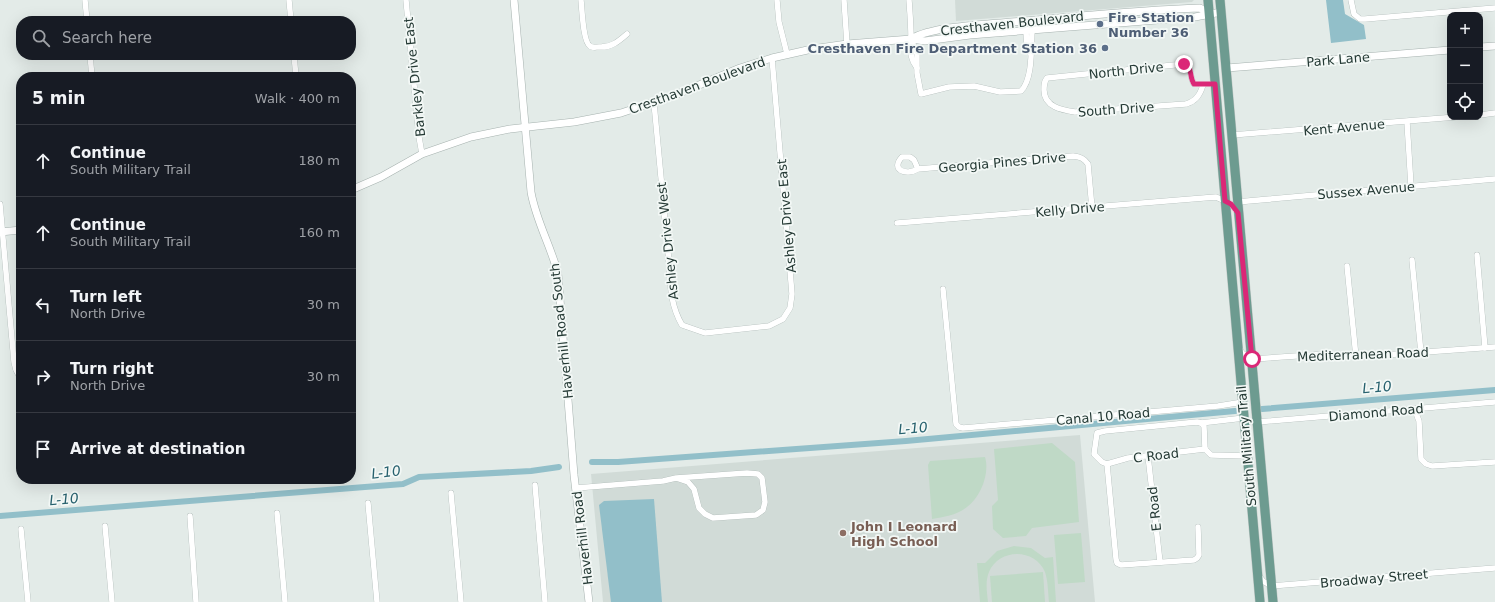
<!DOCTYPE html>
<meta charset="utf-8">
<style>
:root{--surface:#171b24;--page:#20242c;--text:#f1f3f6;--muted:#9ea1a6;--line:#363941}
body{margin:0;font-family:"DejaVu Sans",sans-serif;background:var(--page);color:var(--text)}
.controls{position:absolute;right:12px;top:12px;display:grid;overflow:hidden;border-radius:8px;box-shadow:0 4px 16px #0002}
.controls button{width:36px;height:36px;display:grid;place-items:center;padding:0;border:0;border-bottom:1px solid var(--line);background:var(--surface);color:var(--text);font:20px sans-serif}
.stop{position:absolute;width:12px;height:12px;margin:-9px;border:3px solid #db2777;border-radius:50%;background:#fff}
.stop.end{background:#db2777;border-color:#fff;box-shadow:0 1px 4px #0008}
.list{margin:0;padding:0;list-style:none}
h2{display:flex;justify-content:space-between;align-items:center;height:52px;margin:0;padding:0 16px;font-size:17px}
h2 small{font-size:13px;font-weight:400;color:var(--muted)}
.list li{display:grid;grid-template-columns:26px 1fr auto;gap:12px;align-items:center;box-sizing:border-box;height:72px;padding:0 16px;border-top:1px solid var(--line)}
.list b{display:block;font-size:15px;white-space:nowrap}
.list p{margin:0;font-size:13px;white-space:nowrap;color:var(--muted)}
.list em{font-size:13px;font-style:normal;color:var(--muted)}
.icon{flex:none;width:22px;height:22px;fill:none;stroke:currentColor;stroke-width:2;stroke-linecap:round;stroke-linejoin:round}
.map{position:relative;flex:none;width:1495px;height:602px;overflow:hidden}
.search{position:absolute;background:var(--surface);box-shadow:0 4px 16px #0002;left:16px;top:16px;width:340px;height:44px;display:flex;align-items:center;gap:10px;box-sizing:border-box;padding:0 14px;border-radius:16px;color:var(--muted);font-size:15px}
.panel{position:absolute;background:var(--surface);box-shadow:0 4px 16px #0002;left:16px;top:72px;width:340px;height:412px;border-radius:16px}
.map>svg:first-child{display:block}
.built{fill:#d1dbd7}
.green{fill:#bfd9c6}
.water{fill:#92bfc9}
.lines{fill:none;stroke-linecap:round;stroke-linejoin:round}
.canal{stroke:#92bfc9;stroke-width:6}
.minor-casing{stroke:#a6b2af;stroke-width:6}
.tertiary-casing{stroke:#a6b2af;stroke-width:8}
.primary-casing{stroke:#c2c8c6;stroke-width:10}
.minor{stroke:#fff;stroke-width:5.5}
.tertiary{stroke:#fff;stroke-width:7}
.primary{stroke:#6d9b90;stroke-width:9}
.route{stroke:#db2777;stroke-width:5}
.service-dot{fill:#5c6f8a;stroke:#f3f8f6;stroke-width:1.5}
.education-dot{fill:#8d6e63;stroke:#f3f8f6;stroke-width:1.5}
.labels{text-anchor:middle;stroke-width:3.5;stroke-linejoin:round;paint-order:stroke}
.service-label{font-size:13px;font-weight:bold;fill:#4e5e75;stroke:#f3f8f6;text-anchor:start}
.street-label{font-size:13px;fill:#253a35;stroke:#f3f8f6}
.education-label{font-size:13px;font-weight:bold;fill:#785e54;stroke:#f3f8f6;text-anchor:start}
.water-label{font-size:14px;font-style:italic;fill:#27616e;stroke:#f3f8f6}
</style>
<div class="map">
<svg width="1495" height="602" viewBox="0 0 1495 602">
<rect width="100%" height="100%" fill="#e3ebe8"/>
<g class="built">
<path d="M955,0h239l-2,2 -236,19z"/>
<path d="M1080,435l15,167h-492l-12,-128z"/>
</g>
<g class="green">
<path d="M1052,443l23,19 4,60 -47,6 -6,8 -23,2 -10,-9 -1,-23 6,-6 -4,-51z"/>
<path d="M985,457c5,16 -4,40 -18,50 -10,8 -23,10 -35,12l-4,-54 2,-4z"/>
<path d="M1081,533l4,49 -27,2 -4,-49z"/>
<path d="M1014,546l17,2 14,10 8,-1 3,45h-7c-1,-10 -1,-21 -4,-30 -10,-24 -46,-24 -56,0 -4,9 -2,20 -1,30h-8l-3,-39h8l12,-12z"/>
<path d="M1043,572l2,30h-53l-2,-26z"/>
</g>
<g class="water">
<path d="M1326,0h17l2,14 19,11 2,14 -35,4z"/>
<path d="M654,499l8,103h-51l-12,-97 5,-4z"/>
</g>
<g class="lines">
<g class="canal">
<path d="M1262,409l233,-19"/>
<path d="M592,462h26l288,-21 329,-30"/>
<path d="M0,516l403,-32 16,-7 112,-6 28,-4"/>
</g>
<defs>
<g id="minor">
<path d="M85,0l2,21"/>
<path d="M289,0l2,21"/>
<path d="M406,0l13,137 3,17"/>
<path d="M581,0c1,9 2,42 9,46 2,2 6,1 9,1 12,1 20,-6 28,-13"/>
<path d="M777,0l2,22 8,32"/>
<path d="M844,0l3,44"/>
<path d="M909,0c1,13 2,25 2,38 0,13 -2,19 6,30"/>
<path d="M1351,0l3,14 6,5h5l130,-11"/>
<path d="M1026,31l1,17 3,5"/>
<path d="M911,39l6,15v19l4,21 28,-7 25,-1 26,6 21,-1c12,-12 10,-43 11,-60"/>
<path d="M90,55l2,22"/>
<path d="M294,55l2,22"/>
<path d="M1203,85c-3,10 -7,16 -17,19l-111,8c-13,-2 -31,-5 -31,-22 0,-5 0,-8 3,-12l137,-14c9,3 5,13 10,20h21"/>
<path d="M654,103c5,49 9,99 14,149 3,26 0,49 14,73l23,8 64,-7 14,-7 7,-11 2,-14 -20,-236"/>
<path d="M1480,115l15,-2"/>
<path d="M1407,122l4,64"/>
<path d="M1232,135l224,-18"/>
<path d="M918,169l-4,-9 -4,-3h-8c-12,13 4,19 16,12l155,-13c7,1 11,2 15,8l4,44"/>
<path d="M1237,202l258,-23"/>
<path d="M0,204l14,158 2,8 5,9"/>
<path d="M897,223l319,-26 15,7 7,9"/>
<path d="M1477,255l8,93"/>
<path d="M1412,260l9,93"/>
<path d="M1347,266l9,91"/>
<path d="M943,289l13,135 3,3 4,1 255,-22 25,-4"/>
<path d="M1239,348l3,5 10,6 74,-5 20,3h10l139,-10"/>
<path d="M1414,408l5,13 2,38 5,5 6,2 63,-4"/>
<path d="M1257,422l238,-20"/>
<path d="M1201,423l3,3 1,23"/>
<path d="M1205,449l6,6 36,1"/>
<path d="M1148,456l12,106"/>
<path d="M1107,464l21,-6 77,-9"/>
<path d="M535,485l10,117"/>
<path d="M576,488l87,-7 13,-3 12,4 6,7 5,19 6,6 8,4 43,-3 7,-5 2,-8 -3,-24 -4,-4 -11,-1 -71,5"/>
<path d="M451,493l10,109"/>
<path d="M368,503l9,99"/>
<path d="M277,513l8,89"/>
<path d="M190,516l6,86"/>
<path d="M105,526l7,76"/>
<path d="M1198,527l1,28 -2,3 -3,2 -73,5 -4,-2 -1,-4 -9,-95 -5,-2 -8,-8 3,-21 8,-2 92,-9 4,1 43,-5"/>
<path d="M21,529l7,73"/>
<path d="M1258,575l5,6 8,5 224,-18"/>
</g>
<g id="tertiary">
<path d="M514,0l17,192c5,29 20,54 27,82l16,201 15,127"/>
<path d="M911,39c22,-14 86,-15 113,-18 59,-5 117,-11 176,-13l9,6"/>
<path d="M1480,47l15,-1"/>
<path d="M1227,68l223,-18"/>
<path d="M351,190l30,-13 41,-23 49,-17 39,-8 64,-7 47,-9 54,-18 65,-27 32,-10 40,-9 35,-5 64,-5 14,2 45,-6 225,-18 26,-5"/>
<path d="M0,232l21,-2"/>
</g>
<g id="primary">
<path d="M1208,0l52,602"/>
<path d="M1220,0l53,602"/>
</g>
</defs>
<use href="#minor" class="minor-casing"/>
<use href="#tertiary" class="tertiary-casing"/>
<use href="#primary" class="primary-casing"/>
<use href="#minor" class="minor"/>
<use href="#tertiary" class="tertiary"/>
<use href="#primary" class="primary"/>
</g>
<g class="lines">
<path class="route" d="M1184,64c9,3 5,13 10,20h21l10,117 6,3 7,9 14,146"/>
</g>
<g class="service-dot">
<circle cx="1100" cy="24" r="4"/>
<circle cx="1105" cy="48" r="4"/>
</g>
<circle class="education-dot" cx="843" cy="533" r="4"/>
<g class="labels">
<g class="service-label">
<text x="1108" y="22">Fire Station<tspan x="1108" dy="15">Number 36</tspan></text>
<text x="1097" y="53" text-anchor="end">Cresthaven Fire Department Station 36</text>
</g>
<g class="street-label">
<text transform="translate(1012 23) rotate(-6)" y="5">Cresthaven Boulevard</text>
<text transform="translate(1338 59) rotate(-5)" y="5">Park Lane</text>
<text transform="translate(1126 70) rotate(-6)" y="5">North Drive</text>
<text transform="translate(414 77) rotate(-96)" y="5">Barkley Drive East</text>
<text transform="translate(697 85) rotate(-20)" y="5">Cresthaven Boulevard</text>
<text transform="translate(1116 109) rotate(-4)" y="5">South Drive</text>
<text transform="translate(1344 127) rotate(-5)" y="5">Kent Avenue</text>
<text transform="translate(1002 162) rotate(-5)" y="5">Georgia Pines Drive</text>
<text transform="translate(1366 190) rotate(-5)" y="5">Sussex Avenue</text>
<text transform="translate(1070 209) rotate(-5)" y="5">Kelly Drive</text>
<text transform="translate(786 216) rotate(-95)" y="5">Ashley Drive East</text>
<text transform="translate(667 241) rotate(-96)" y="5">Ashley Drive West</text>
<text transform="translate(561 331) rotate(-96)" y="5">Haverhill Road South</text>
<text transform="translate(1363 354) rotate(-2)" y="5">Mediterranean Road</text>
<text transform="translate(1376 412) rotate(-5)" y="5">Diamond Road</text>
<text transform="translate(1103 416) rotate(-5)" y="5">Canal 10 Road</text>
<text transform="translate(1246 446) rotate(-95)" y="5">South Military Trail</text>
<text transform="translate(1156 455) rotate(-7)" y="5">C Road</text>
<text transform="translate(1154 509) rotate(-96)" y="5">E Road</text>
<text transform="translate(582 538) rotate(-97)" y="5">Haverhill Road</text>
<text transform="translate(1374 578) rotate(-5)" y="5">Broadway Street</text>
</g>
<g class="education-label">
<text x="851" y="531">John I Leonard<tspan x="851" dy="15">High School</tspan></text>
</g>
<g class="water-label">
<text transform="translate(1377 387) rotate(-5)" y="5">L-10</text>
<text transform="translate(913 428) rotate(-5)" y="5">L-10</text>
<text transform="translate(386 472) rotate(-7)" y="5">L-10</text>
<text transform="translate(64 499) rotate(-5)" y="5">L-10</text>
</g>
</g>
</svg>
<div class="controls">
<button>+</button>
<button>−</button>
<button><svg class="icon" aria-label="locate" viewBox="0 0 24 24"><circle cx="12" cy="12" r="6"/><path d="M12 2v4M12 18v4M2 12h4M18 12h4"/></svg></button>
</div>
<div class="stop" style="left:1252px;top:359px"></div>
<div class="stop end" style="left:1184px;top:64px"></div>
<div class="search"><svg class="icon" aria-label="search" viewBox="0 0 24 24"><circle cx="10" cy="10" r="6"/><path d="M15 15l6 6"/></svg>Search here</div>
<section class="panel">
<h2>5 min<small>Walk · 400 m</small></h2>
<ul class="list">
<li><svg class="icon" aria-label="ahead" viewBox="0 0 24 24"><path d="M12 20V5M6 11l6-6 6 6"/></svg><div><b>Continue</b><p>South Military Trail</p></div><em>180 m</em></li>
<li><svg class="icon" aria-label="ahead" viewBox="0 0 24 24"><path d="M12 20V5M6 11l6-6 6 6"/></svg><div><b>Continue</b><p>South Military Trail</p></div><em>160 m</em></li>
<li><svg class="icon" aria-label="left" viewBox="0 0 24 24"><path d="M17 20v-9H6M10 6l-5 5 5 5"/></svg><div><b>Turn left</b><p>North Drive</p></div><em>30 m</em></li>
<li><svg class="icon" aria-label="right" viewBox="0 0 24 24"><path d="M7 20v-9h11M14 6l5 5-5 5"/></svg><div><b>Turn right</b><p>North Drive</p></div><em>30 m</em></li>
<li><svg class="icon" aria-label="arrive" viewBox="0 0 24 24"><path d="M6 21V4h12l-3 4 3 4H6"/></svg><div><b>Arrive at destination</b></div></li>
</ul>
</section>
</div>
